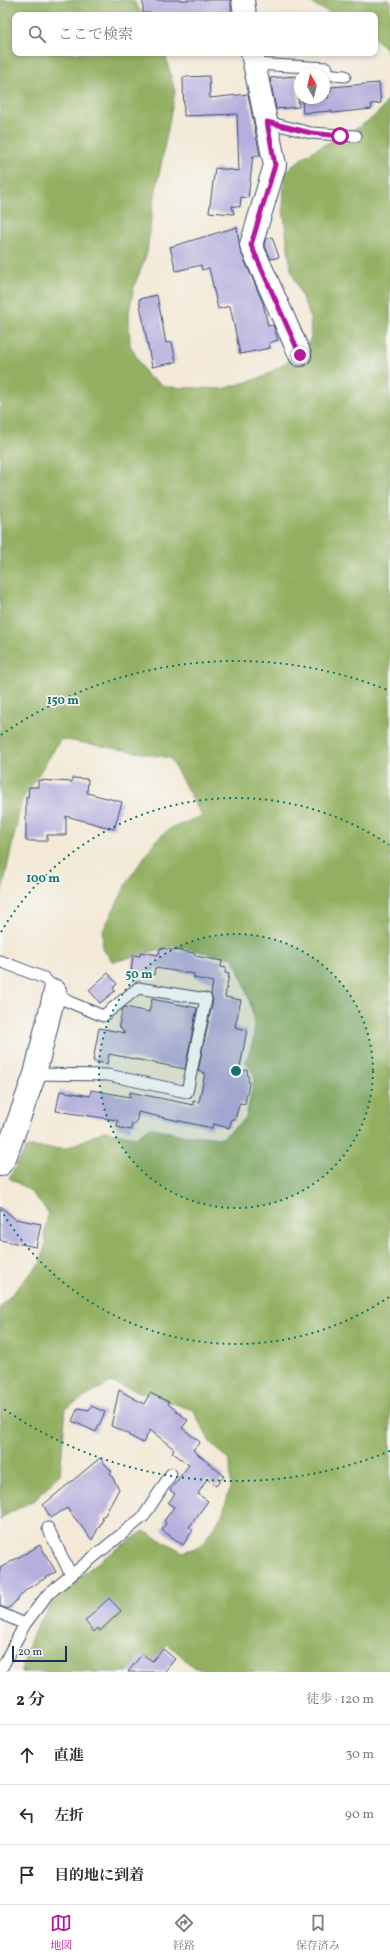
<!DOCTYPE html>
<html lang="ja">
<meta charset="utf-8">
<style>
:root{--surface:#fff;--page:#f7f7f7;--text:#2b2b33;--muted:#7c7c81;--line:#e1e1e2;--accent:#b5179e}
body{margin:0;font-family:Vollkorn,"Noto Serif JP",serif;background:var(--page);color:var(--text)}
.compass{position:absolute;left:294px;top:68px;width:36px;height:36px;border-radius:50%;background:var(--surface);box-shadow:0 2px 6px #0003;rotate:352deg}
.scale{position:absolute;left:12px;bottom:10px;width:55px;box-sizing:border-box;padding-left:4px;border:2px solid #1b2f5e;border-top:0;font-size:11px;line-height:14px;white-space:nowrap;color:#1b2f5e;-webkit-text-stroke:3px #f6f6f2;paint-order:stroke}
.stop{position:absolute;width:12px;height:12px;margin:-9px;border:3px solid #b5179e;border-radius:50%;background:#fff}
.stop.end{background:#b5179e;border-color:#fff;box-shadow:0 1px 4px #0008}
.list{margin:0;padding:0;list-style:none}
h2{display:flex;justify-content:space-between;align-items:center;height:52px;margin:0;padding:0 16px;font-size:17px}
h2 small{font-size:13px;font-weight:400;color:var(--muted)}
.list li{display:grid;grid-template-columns:26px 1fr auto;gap:12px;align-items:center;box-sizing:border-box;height:60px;padding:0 16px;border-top:1px solid var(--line)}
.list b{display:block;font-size:15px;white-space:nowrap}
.list em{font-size:13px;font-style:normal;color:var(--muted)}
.icon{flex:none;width:22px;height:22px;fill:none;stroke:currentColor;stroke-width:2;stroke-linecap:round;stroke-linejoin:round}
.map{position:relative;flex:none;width:390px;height:1672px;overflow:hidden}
.search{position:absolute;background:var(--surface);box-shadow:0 2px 6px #0003;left:12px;right:12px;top:12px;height:44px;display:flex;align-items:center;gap:10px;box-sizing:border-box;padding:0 14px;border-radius:8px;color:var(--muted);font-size:15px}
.sheet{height:232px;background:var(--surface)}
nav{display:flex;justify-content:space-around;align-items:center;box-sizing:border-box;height:56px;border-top:1px solid var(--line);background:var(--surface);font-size:11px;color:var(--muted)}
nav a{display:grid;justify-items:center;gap:2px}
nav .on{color:var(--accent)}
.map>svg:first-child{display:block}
.forest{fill:#93b062;stroke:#577060}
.building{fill:#b6afdd}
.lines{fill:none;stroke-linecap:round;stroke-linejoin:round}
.lane-casing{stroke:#3b4b70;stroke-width:13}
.street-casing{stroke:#3b4b70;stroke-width:24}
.lane{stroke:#fff;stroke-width:11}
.street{stroke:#fff;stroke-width:22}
.route{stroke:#b5179e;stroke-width:5}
.ring{fill:none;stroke:#0f766e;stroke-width:2;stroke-dasharray:2 4}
.centre{fill:#0f766e;stroke:#f6f6f2;stroke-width:2}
.ring-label{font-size:12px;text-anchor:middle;font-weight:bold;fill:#0f766e;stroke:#f6f6f2;stroke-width:3.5;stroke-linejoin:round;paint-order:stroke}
</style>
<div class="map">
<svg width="390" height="1672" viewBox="0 0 390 1672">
<rect width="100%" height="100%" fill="#f6f6f2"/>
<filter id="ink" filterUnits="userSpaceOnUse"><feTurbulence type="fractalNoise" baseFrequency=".025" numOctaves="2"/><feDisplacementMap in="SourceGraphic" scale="8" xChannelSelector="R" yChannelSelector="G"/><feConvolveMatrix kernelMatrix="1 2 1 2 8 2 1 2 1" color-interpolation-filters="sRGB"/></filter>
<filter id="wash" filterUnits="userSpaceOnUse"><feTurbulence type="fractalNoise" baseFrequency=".012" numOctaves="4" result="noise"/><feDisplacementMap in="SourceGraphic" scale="16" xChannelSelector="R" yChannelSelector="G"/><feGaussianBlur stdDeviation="0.9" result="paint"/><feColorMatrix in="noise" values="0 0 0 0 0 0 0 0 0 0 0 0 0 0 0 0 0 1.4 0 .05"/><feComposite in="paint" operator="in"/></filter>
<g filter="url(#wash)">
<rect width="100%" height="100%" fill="#f3e9d6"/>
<g class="forest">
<path d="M0,0h133l10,15h-128v38h150l10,39 -22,114 -6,47 -13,34 -5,25 1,33 17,31 19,11 57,2 40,-12 40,-25 8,-14 -1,-21 -19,-47 -8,-61 1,-36c8,-6 16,-14 24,-19 28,-18 67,-27 82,-58v1576h-183l-14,-5 -25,-23 -26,28h-121c3,-11 6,-24 11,-35 19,-46 71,-79 112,-106l39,21 18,-6 21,-31 9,-30 -1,-23 -20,-20 -17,-32 -82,-28 -45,26 -6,66 -24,25 -32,17 -4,5v-214l41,-45 5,-21 -2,-5 4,-24 -19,-22 -20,-12 18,-31 38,2 39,-18 32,6 14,-10 27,7 45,4 24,-20 9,-42 -9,-14c3,-9 7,-18 8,-27 3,-22 -12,-57 -21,-77l-61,-12 -59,16 -11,-14 1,-17 26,-52 27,-39 15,-12 31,-12 -32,-58 -109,-19 -39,61 -22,100z"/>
<path d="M308,0h82v55l-8,-11 -7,-5v-24c-26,0 -45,3 -67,-15z"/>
</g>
<g id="blocks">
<g class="building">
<path d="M143,0h88v15l-88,-2z"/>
<path d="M209,76l1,22 38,-4 12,62h-7l-5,42 -7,-1 -1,10 -8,-1 2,8 -25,-2 6,-44 24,3 -2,-57 -53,2 -1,-39z"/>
<path d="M296,76l3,31 -23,2 -6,-31z"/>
<path d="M379,83l2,20 -10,1 1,5 -40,4v-2l-29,2 -1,-15h27l-1,-6 3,-1v-4z"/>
<path d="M237,227l3,23 23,53 5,23 5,-1 5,15 -9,3 1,5 -30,6 -10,-48 -12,3 -9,-41 -7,2 -1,-5 -25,6 -6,-24z"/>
<path d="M272,237l7,20 -8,2 -7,-15 2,-5z"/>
<path d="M157,295l9,48 6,-1 4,20 -24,5 -13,-68z"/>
<path d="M72,778l16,1 -1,14 35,9 -8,27 -48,-13v19h-19v6h-21v-44h2l1,-10h9v-7l34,2z"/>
<path d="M160,948l35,5v3l27,5 -1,6 5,1 -1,5 4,1 -4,23 16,3 -6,27 12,3 -8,42 8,-2 2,13 -4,21 -5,-1 -1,2 -4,15 -3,-1 -3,9 -16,-4 -1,4 -74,-16 -2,12h-4l-1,6 -14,-3 1,-6 -1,-1 -61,-9 4,-20 30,5 1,-6 39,7v-5l63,13v-4l6,1 6,-29 -7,-2 15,-71 -2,-6 2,-12 -19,-4v-4l-39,-6 -1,7 -23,-3 2,-17 7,1v-4l19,3z"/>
<path d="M108,973l9,11 -4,4 2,3 -15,12 -11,-13z"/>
<path d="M152,999l45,9 -12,61 -76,-15 -2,10 -14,-3 6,-33 26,5 -6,-7 3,-16 3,-3 24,5z"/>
<path d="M0,1206l15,13 26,5 -5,23 -36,-7z"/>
<path d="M119,1390l25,14 6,-11 19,9 -1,2 20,16 -6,8 18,14 -7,8 31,26 -8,10 -9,-7 -9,15 10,7 -19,26 4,3 -10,15 -21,-15 4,-7 -2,-2 10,-14 -6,-4 7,-9 -5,-4 19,-25 -17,-13 2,-3 -24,-19 -7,13 -15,-8 1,-1 -18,-8z"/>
<path d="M91,1406l14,6 -9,20 -24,-11 6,-13 11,2z"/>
<path d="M100,1458l12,14 -2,1 9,16 -14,26 -4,2 2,2 -11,21 -25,-32 -16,10 -8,-13z"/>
<path d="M40,1545l16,27 -29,17 -19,20 -8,-3v-38z"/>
<path d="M109,1598l12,13 -21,20 -2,-3 -4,4 -9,-11z"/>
<path d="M163,1649l12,10 -10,12 1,1h-38l14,-18 10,7z"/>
</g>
</g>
</g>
<g filter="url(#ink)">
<use href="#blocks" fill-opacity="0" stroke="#3b4b70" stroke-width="1"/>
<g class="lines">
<defs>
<g id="lane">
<path d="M255,64l72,4"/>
<path d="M324,74l21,2"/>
<path d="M267,122l44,11 45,3"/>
<path d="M0,961l44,17 23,23 36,15 35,-28 68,11 -19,93 -79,-17 -73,-1"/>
<path d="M48,1528l23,47"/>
<path d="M0,1613l25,11"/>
<path d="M0,1671l25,-47 23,-30 96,-78 27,-42"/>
</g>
<g id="street">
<path d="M243,0l2,15"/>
<path d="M252,53l23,112 -24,80 49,110"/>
<path d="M0,1165l5,-7 30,-84 20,-83"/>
</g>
</defs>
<use href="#lane" class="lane-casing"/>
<use href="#street" class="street-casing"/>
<use href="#lane" class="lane"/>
<use href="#street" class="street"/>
</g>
</g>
<g class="lines" filter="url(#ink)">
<path class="route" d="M300,355l-49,-110 24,-80 -8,-43 44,11 29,3"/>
</g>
<circle cx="236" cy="1071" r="137" fill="#0f766e" fill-opacity=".12"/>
<g class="ring">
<circle cx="236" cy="1071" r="137"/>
<path d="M389 1297A273 273 0 0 1 1 1210M1 932A273 273 0 0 1 389 845"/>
<path d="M390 1451A410 410 0 0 1 1 1407M1 735A410 410 0 0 1 390 691"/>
</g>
<circle cx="236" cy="1071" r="6" class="centre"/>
<g class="ring-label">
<text x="63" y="704">150 m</text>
<text x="43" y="882">100 m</text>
<text x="139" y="978">50 m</text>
</g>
</svg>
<svg class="compass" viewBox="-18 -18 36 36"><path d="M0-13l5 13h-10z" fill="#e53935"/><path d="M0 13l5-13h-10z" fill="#7c7c81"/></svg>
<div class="scale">20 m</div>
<div class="stop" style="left:340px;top:136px"></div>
<div class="stop end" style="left:300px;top:355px"></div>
<div class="search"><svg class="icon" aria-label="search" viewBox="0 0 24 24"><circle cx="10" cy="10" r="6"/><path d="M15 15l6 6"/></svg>ここで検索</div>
</div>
<section class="sheet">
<h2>2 分<small>徒歩 · 120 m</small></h2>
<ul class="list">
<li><svg class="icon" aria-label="ahead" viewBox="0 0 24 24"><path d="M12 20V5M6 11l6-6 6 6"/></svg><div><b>直進</b></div><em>30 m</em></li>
<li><svg class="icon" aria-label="left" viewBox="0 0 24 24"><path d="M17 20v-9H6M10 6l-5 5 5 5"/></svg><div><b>左折</b></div><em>90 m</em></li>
<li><svg class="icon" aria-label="arrive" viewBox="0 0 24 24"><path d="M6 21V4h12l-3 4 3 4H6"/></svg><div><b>目的地に到着</b></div></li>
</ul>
</section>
<nav>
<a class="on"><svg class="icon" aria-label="map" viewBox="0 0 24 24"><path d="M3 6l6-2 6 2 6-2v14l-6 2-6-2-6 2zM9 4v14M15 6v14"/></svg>地図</a>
<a><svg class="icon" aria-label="directions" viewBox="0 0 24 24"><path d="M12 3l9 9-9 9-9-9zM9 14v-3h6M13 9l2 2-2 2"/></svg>経路</a>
<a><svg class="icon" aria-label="saved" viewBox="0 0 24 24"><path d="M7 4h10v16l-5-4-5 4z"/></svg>保存済み</a>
</nav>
